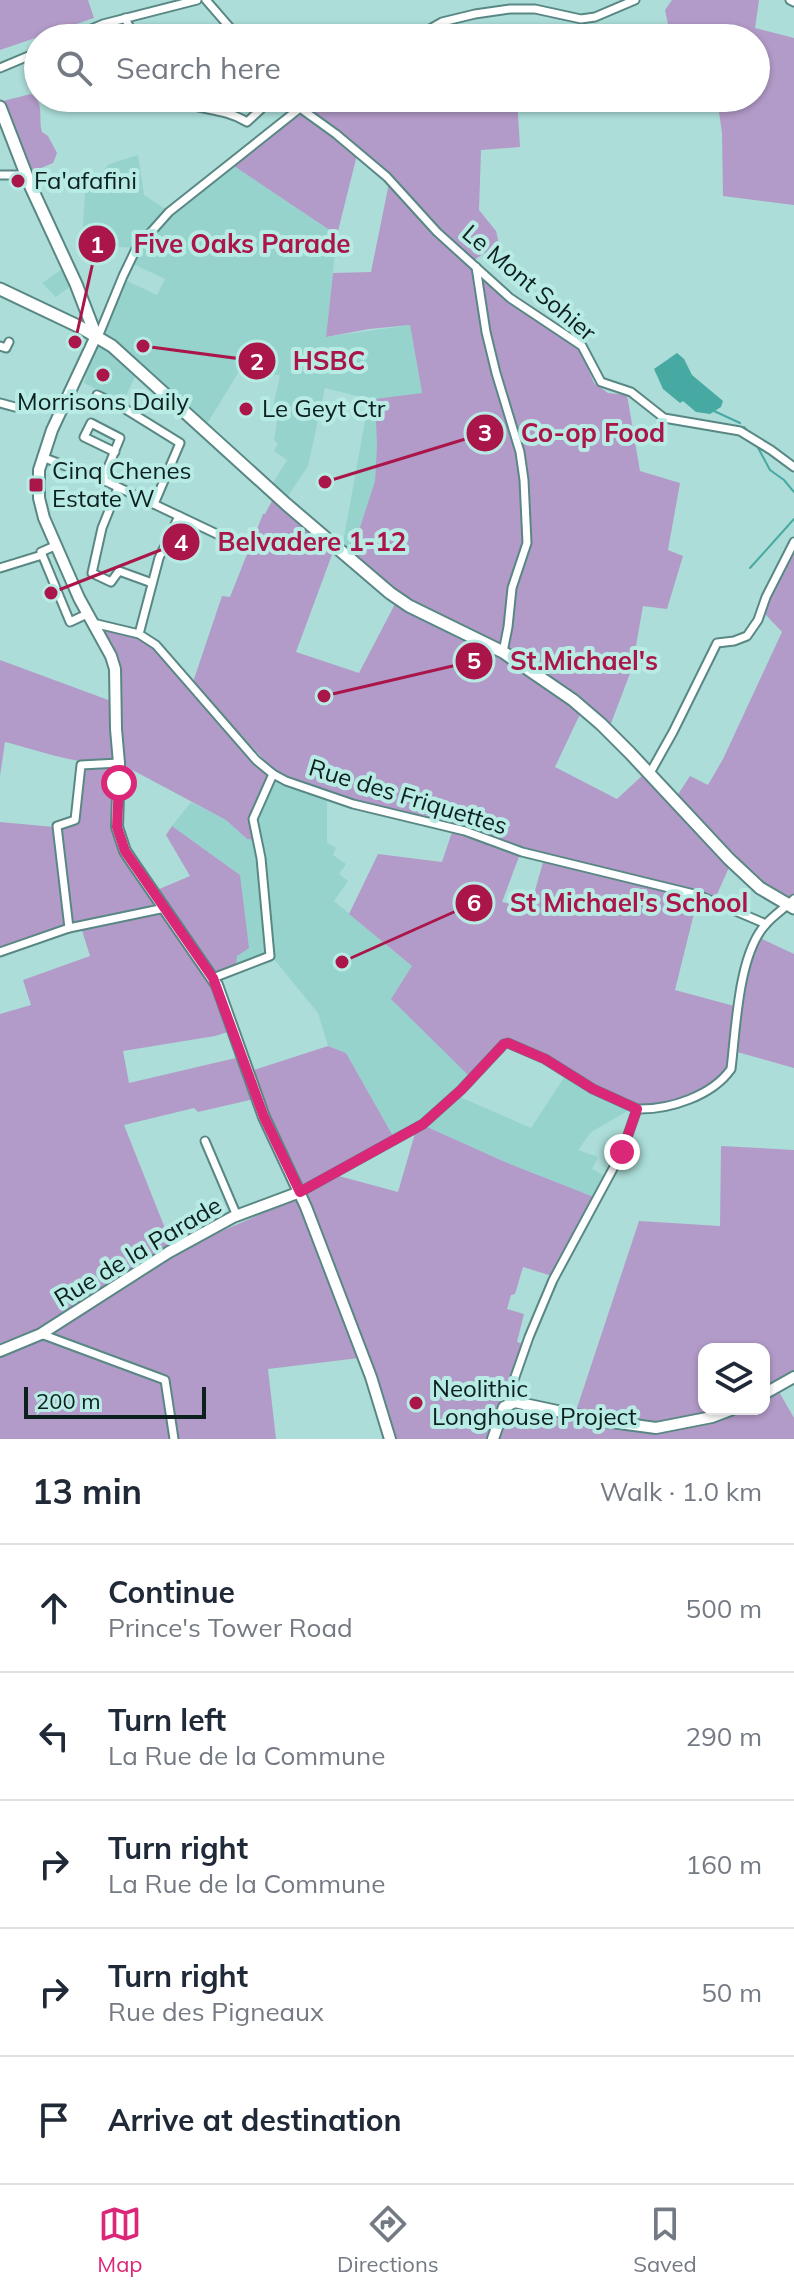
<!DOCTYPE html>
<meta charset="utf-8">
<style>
:root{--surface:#fff;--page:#f2f2f3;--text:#1f2937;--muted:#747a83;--line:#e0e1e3;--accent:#db2777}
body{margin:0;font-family:Mulish,sans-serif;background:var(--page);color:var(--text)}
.controls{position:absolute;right:24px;bottom:24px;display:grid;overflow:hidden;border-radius:16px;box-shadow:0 2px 6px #0004}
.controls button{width:72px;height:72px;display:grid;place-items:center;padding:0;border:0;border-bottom:2px solid var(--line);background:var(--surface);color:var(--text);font:40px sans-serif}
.scale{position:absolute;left:24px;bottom:20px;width:182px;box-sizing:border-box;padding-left:8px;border:4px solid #0c201e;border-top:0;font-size:22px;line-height:28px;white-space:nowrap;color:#0c201e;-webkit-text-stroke:6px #b9ebe5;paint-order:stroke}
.stop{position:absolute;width:24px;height:24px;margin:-18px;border:6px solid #db2777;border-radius:50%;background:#fff}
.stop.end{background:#db2777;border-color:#fff;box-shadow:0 2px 8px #0008}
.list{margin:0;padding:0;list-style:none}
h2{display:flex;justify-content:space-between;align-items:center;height:104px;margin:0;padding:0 32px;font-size:34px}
h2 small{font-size:26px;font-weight:400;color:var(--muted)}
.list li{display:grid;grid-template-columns:52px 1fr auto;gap:24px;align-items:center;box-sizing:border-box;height:128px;padding:0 32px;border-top:2px solid var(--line)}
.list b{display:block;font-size:30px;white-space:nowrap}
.list p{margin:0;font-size:26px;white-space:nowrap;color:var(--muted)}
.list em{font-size:26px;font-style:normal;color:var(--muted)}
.icon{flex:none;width:44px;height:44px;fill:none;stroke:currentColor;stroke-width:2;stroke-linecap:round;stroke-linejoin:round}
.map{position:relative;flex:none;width:794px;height:1439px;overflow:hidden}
.search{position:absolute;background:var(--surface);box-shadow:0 2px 6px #0004;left:24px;right:24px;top:24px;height:88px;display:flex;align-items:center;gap:20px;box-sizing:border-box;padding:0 28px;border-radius:44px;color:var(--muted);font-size:30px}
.sheet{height:744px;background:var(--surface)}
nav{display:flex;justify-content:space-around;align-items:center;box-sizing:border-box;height:112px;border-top:2px solid var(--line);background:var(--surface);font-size:22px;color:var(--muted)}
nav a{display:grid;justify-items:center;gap:4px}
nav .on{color:var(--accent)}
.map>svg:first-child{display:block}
.built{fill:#97d3cd}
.green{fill:#b29bc8}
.water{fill:#46a9a2}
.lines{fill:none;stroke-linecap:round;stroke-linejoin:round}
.stream{stroke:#46a9a2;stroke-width:2}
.street-casing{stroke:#598884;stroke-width:11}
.secondary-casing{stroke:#598884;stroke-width:14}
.primary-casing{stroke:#598884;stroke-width:15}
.street{stroke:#fff;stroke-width:7}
.secondary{stroke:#fff;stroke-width:10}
.primary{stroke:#fff;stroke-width:11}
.route{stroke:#db2777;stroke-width:10}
.poi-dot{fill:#aa1649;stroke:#b9ebe5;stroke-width:3}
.labels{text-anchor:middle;stroke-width:8;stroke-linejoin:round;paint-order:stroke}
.poi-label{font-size:24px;fill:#0c201e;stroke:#b9ebe5;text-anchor:start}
.street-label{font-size:24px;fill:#0c201e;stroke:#b9ebe5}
.leader{fill:none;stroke:#aa1649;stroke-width:3}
.callout-dot{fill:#aa1649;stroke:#b9ebe5;stroke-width:3}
.mark-label{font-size:24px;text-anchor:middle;font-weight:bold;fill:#fff}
.callout-label{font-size:26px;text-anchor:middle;font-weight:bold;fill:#aa1649;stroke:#b9ebe5;stroke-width:8;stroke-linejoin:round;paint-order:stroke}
</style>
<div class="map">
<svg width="794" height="1439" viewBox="0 0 794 1439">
<rect width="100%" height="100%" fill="#acddd8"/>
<g class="built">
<path d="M138,155l6,40 23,15 -33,38 -52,-4 3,-52 24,-28z"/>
<path d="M234,166l103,69 -11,102 84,-12 12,69 -45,50 -2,37 -24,74 -9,-7 27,-149 -44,-11 -17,78 -22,33 -15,-13 16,-26 -13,-9 4,-7 -4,-4 4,-25 -6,-3 8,-37 -17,-1 -22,-6 -34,56 -79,-71 -22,-16 -2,-5 21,-52 32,15 8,-16 -34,-16 9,-15 29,-31z"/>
<path d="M64,268l8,17 -16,12 -14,-14z"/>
<path d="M100,346l10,5 27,22 -14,29 -39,-19 2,-6 -4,-3 13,-26z"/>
<path d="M273,780l54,18v45l9,5 -3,7 13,9 -7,10 9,7 -14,20 79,66 -21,32 77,77 -46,45 -30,15 -47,-83 -18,-7 -10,-33 -45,-55 -18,-138z"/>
<path d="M191,802l35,18 21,19 6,1 5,24 9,89 -31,12 4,-90 -68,-49z"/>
<path d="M565,1076l26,15 40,18 -40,23 -13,18 20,7 -6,12 13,7 -11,21 -89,-35 -80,-36 35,-29 71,31z"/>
</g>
<g class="green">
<path d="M0,0h88l6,18 -94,32z"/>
<path d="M672,0h87l-4,28 39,10v167l-71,-9 -1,-63 -5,-35h39v-60h-27l-32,-7 -27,3 -5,-24z"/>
<path d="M31,94c14,8 7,25 11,38l6,4 9,17 -4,10 -24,10 -27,-70 1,-2z"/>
<path d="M328,98h189l3,49 -39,3 -2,60 17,21 3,13 -25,16 -37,-33 -48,-52 -44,-39 -36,-27z"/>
<path d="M302,115l55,40 -20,80 -103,-69 63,-50z"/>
<path d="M389,183l83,83 15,88 30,100 4,25 3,61 -14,47 -4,22v21l-6,14 -97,-44 -52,-45 24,-74 2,-37 -2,-45 47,-6 -12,-68 -41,4 -43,8 7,-64 38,-1z"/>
<path d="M480,275l45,39 46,28 10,9 13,32 14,10 19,2 13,76 40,12 -12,67 15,6 -16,53 -24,-3 -11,62 -22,58 -100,-73 -2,-6 9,-66 15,-39 -6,-69 -3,-25 -28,-90 -9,-40z"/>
<path d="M273,499l60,53 -37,100 63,21 37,-71 105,53 80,57 -26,55 62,32 28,-26 85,92 -15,34 -176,-45 -187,-52 -75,-28 -84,-92 29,-86 8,1 33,-83h2z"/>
<path d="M794,547v350l-4,4 -31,-19 -82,-86 13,-20 18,9 15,-26 59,-127 -16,-17v-11z"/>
<path d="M105,630l35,9 14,9 114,127 -18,43 3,22 -6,-1 -21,-19 -101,-54 -6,-46 -2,-57 -13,-29z"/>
<path d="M0,660l111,41v38l3,20c-21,12 -83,-11 -109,-17l-5,34z"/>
<path d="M111,765l5,4 3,78 36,58 -82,19 -11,-96 17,-7 4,-54z"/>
<path d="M0,822l54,5 11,98 -65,23z"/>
<path d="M172,826l68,49 9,73 -12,8 -1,9 -21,7 -58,-82 33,-14 -24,-41z"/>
<path d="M452,832l68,22 -18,48 28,6 14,-49 154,38 -23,93 59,16 -8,67 -13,10 -35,17 -26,6 -13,-1 -43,-18 -34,-22 -51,-24 -8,-1 -34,36 -78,-77 21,-33 -63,-52 29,-60 64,8z"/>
<path d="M162,912l48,69 21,50 -16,5 -92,15 6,32 111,-26 14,42 -56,13 -4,-4 -70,17 48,121 -133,87 -39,15v-334l31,-9 -8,-25 67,-24 -9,-29z"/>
<path d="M760,938l34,16v114l-57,-16 9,-78z"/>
<path d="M328,1046l18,7 47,83 -92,52 -34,-72 -16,-45z"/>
<path d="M425,1126l80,36 89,35 -42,79 -29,-9 -8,27 -4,1 -4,14 17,5 -7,28 6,2 -33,95h-97l-20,-65 -67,-180 29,-19 63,17 18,-62z"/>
<path d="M721,1146l73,4v221l-30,17v-39h-60v60h16l-56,12 -22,2 -66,-12 63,-190 81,5z"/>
<path d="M298,1198l61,160 -91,11 8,70h-97l-11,-61 -117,-42v-6l134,-83z"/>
<path d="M40,1338l7,1 116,43 9,57h-172v-85z"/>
<path d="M778,1390l16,28v21h-296l10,-28 6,-4 127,24 72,-12 28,-10h23v-12z"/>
</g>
<path class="water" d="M677,353l7,6 8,16 31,26 -2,6 -11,7 -14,-2 -13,-11 -3,2 -17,-14 -9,-20z"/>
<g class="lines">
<g class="stream">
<path d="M714,411l26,12"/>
<path d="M744,427l8,9"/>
<path d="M756,444l14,26 14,10 10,12"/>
<path d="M750,568l44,-49"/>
</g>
<defs>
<g id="street">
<path d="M206,0l33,38"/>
<path d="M790,0l4,2"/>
<path d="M125,18l10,20"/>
<path d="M70,38l33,-14 94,-24"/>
<path d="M414,38l28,-16 33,-8 35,-5h25l46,10 14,-2 40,-17"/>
<path d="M0,68l38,-16"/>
<path d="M171,98c24,13 52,9 76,24l26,-24"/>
<path d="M291,98l9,10 36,26 51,43 50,55 73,66 72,48 19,36 30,10 33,26 76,13 31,19 23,17"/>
<path d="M0,175h26"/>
<path d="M476,267l10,65 10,41 24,79 4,28 3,63 -15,45 -4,39 -5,25"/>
<path d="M96,336l4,-4 23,-56 13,-27 33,-37 131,-104 16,-10"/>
<path d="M0,346l6,2 3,-6"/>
<path d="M97,395l25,12 58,36 -26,61"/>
<path d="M0,403l15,4"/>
<path d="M42,457l61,23 76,36 -20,42 -20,76"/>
<path d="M103,480l17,-42 -29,-15 -7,14 31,15"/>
<path d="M118,488l-16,40 -10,45 19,9 8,-11 33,12"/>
<path d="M179,516l61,29"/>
<path d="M57,545l-16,7 29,70 17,-8"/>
<path d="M0,568l42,-13"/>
<path d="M93,623l46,11 17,11 100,115 17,14 13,7 67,23 112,27 57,21 176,43 68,29"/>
<path d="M650,773l23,-41 44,-89 17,-2 13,-5 11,-16 8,-23 28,-55"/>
<path d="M69,928l-12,-102 18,-6 6,-55 38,-2"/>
<path d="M0,952l69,-24 96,-20"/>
<path d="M213,978l57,-22 -9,-98 -8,-39 20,-45"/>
<path d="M205,1141l32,75"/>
<path d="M300,1192l123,-68 38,-34 43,-46 4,-1 37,16 48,30 44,20"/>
<path d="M41,1334l124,46 9,59"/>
<path d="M509,1404v-10l20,-57 24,-57 69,-128 15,-43c32,1 75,-13 94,-40 5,-40 7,-115 35,-145 8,-9 19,-16 28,-25"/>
</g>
<g id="secondary">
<path d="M96,336l-44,94 -13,40v28l5,20 35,80 32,58 4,13 1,60 3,34 -2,64 8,24 8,12 84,122 47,132 42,90 65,170 19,62"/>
<path d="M0,1351l41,-17 128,-82 64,-35 67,-25"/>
<path d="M764,1394l30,-17"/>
<path d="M493,1439l11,-32 11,-5 89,19 52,7 56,-11 21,-8"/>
</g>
<g id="primary">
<path d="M0,107l31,80 45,97 20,52"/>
<path d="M0,289l80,38 32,19 174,158 104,89 19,13 94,46 70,48 28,24 29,29 99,106 31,29 34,20"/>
</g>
</defs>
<use href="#street" class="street-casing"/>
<use href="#secondary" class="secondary-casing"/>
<use href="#primary" class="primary-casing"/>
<use href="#street" class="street"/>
<use href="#secondary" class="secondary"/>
<use href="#primary" class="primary"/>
</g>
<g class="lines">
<path class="route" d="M119,783l-2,44 8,24 88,127 51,139 36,75 123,-68 38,-34 43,-46 4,-1 37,16 48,30 44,20 -15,43"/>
</g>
<g class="poi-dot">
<circle cx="18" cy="181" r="8"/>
<circle cx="103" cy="375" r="8"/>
<circle cx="246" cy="409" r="8"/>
<rect x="28" y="477" width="16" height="16" rx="4"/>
<circle cx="416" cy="1403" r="8"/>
</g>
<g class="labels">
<g class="poi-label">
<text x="34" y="189">Fa'afafini</text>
<text x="103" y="410" text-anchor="middle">Morrisons Daily</text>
<text x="262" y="417">Le Geyt Ctr</text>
<text x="52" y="479">Cinq Chenes<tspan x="52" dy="28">Estate W</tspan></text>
<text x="432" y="1397">Neolithic<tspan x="432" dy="28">Longhouse Project</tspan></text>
</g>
<g class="street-label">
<text transform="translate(529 283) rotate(40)" y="8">Le Mont Sohier</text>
<text transform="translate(408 797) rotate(17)" y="8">Rue des Friquettes</text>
<text transform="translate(138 1252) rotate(-31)" y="8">Rue de la Parade</text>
</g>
</g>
<path class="leader" d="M75 342L97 244M143 346L257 361M325 482L485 433M51 593L181 542M324 696L474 661M342 962L474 903"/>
<g class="callout-dot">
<circle cx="75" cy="342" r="8"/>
<circle cx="143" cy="346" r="8"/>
<circle cx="325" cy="482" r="8"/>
<circle cx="51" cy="593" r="8"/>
<circle cx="324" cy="696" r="8"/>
<circle cx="342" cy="962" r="8"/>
<circle cx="97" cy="244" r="20"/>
<circle cx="257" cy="361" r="20"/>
<circle cx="485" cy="433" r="20"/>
<circle cx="181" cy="542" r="20"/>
<circle cx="474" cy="661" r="20"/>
<circle cx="474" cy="903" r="20"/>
</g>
<g class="mark-label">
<text x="97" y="253">1</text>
<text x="257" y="370">2</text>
<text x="485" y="441">3</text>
<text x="181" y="551">4</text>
<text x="474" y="669">5</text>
<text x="474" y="911">6</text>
</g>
<g class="callout-label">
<text x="242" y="253">Five Oaks Parade</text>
<text x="329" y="370">HSBC</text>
<text x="593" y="442">Co-op Food</text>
<text x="312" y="551">Belvadere 1-12</text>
<text x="584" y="670">St.Michael's</text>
<text x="629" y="912">St Michael's School</text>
</g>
</svg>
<div class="controls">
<button><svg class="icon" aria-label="layers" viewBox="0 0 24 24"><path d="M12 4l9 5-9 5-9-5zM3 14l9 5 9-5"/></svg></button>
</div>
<div class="scale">200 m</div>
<div class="stop" style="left:119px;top:783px"></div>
<div class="stop end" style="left:622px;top:1152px"></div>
<div class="search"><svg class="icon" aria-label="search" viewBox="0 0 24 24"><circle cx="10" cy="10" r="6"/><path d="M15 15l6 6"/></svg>Search here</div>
</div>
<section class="sheet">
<h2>13 min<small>Walk · 1.0 km</small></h2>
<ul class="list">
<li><svg class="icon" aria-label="ahead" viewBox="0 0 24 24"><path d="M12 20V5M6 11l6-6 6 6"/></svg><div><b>Continue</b><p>Prince's Tower Road</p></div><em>500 m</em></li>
<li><svg class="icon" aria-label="left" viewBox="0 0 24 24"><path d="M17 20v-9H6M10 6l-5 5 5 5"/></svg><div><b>Turn left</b><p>La Rue de la Commune</p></div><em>290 m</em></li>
<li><svg class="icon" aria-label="right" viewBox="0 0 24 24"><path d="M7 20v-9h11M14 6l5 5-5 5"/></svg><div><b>Turn right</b><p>La Rue de la Commune</p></div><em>160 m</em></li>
<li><svg class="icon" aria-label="right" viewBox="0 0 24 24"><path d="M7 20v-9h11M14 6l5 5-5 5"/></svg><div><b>Turn right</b><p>Rue des Pigneaux</p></div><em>50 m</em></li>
<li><svg class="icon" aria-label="arrive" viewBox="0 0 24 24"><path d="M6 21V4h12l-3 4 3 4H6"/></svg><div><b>Arrive at destination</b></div></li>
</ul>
</section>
<nav>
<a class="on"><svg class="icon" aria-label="map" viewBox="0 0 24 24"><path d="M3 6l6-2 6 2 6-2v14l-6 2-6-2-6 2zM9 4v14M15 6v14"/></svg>Map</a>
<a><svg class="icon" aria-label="directions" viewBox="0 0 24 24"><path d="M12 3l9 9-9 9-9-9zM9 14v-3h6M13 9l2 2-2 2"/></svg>Directions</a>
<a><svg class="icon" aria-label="saved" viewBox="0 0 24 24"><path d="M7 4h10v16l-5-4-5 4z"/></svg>Saved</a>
</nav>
